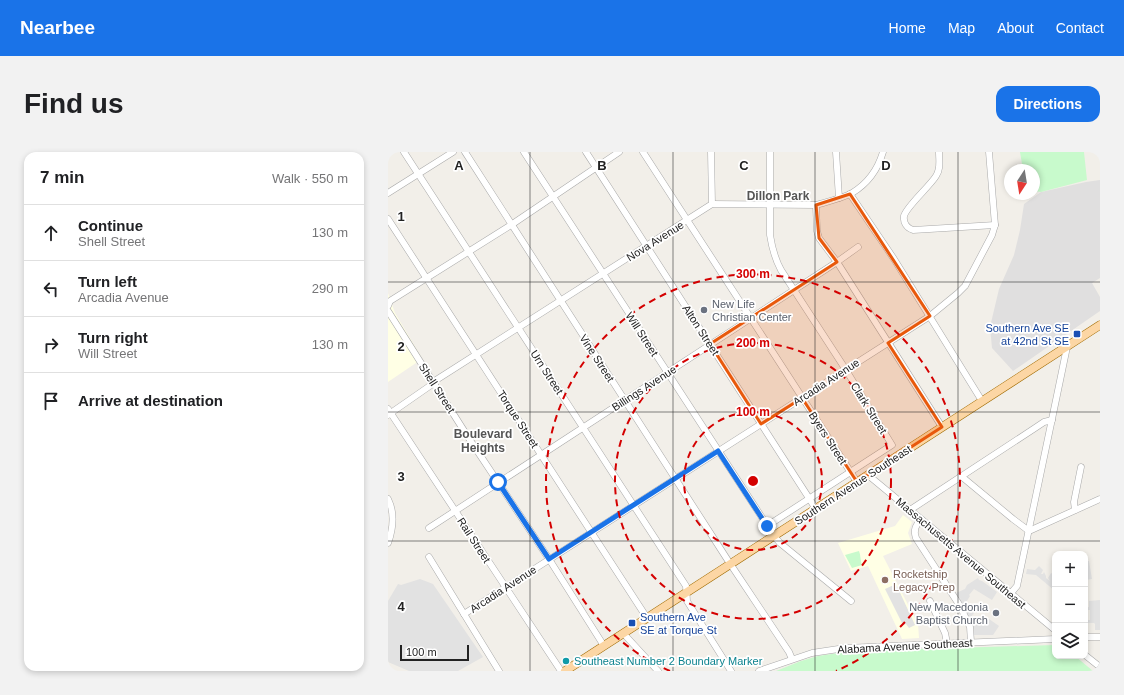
<!DOCTYPE html>
<meta charset="utf-8">
<style>
:root{--surface:#fff;--page:#f2f2f2;--text:#202124;--muted:#757577;--line:#e0e0e0;--accent:#1a73e8}
body{margin:0;font-family:Arial,sans-serif;background:var(--page);color:var(--text)}
.controls{position:absolute;right:12px;bottom:12px;display:grid;overflow:hidden;border-radius:8px;box-shadow:0 2px 6px #0003}
.controls button{width:36px;height:36px;display:grid;place-items:center;padding:0;border:0;border-bottom:1px solid var(--line);background:var(--surface);color:var(--text);font:20px sans-serif}
.compass{position:absolute;left:616px;top:12px;width:36px;height:36px;border-radius:50%;background:var(--surface);box-shadow:0 2px 6px #0003;rotate:192deg}
.scale{position:absolute;left:12px;bottom:10px;width:69px;box-sizing:border-box;padding-left:4px;border:2px solid #222;border-top:0;font-size:11px;line-height:14px;white-space:nowrap;color:#222;-webkit-text-stroke:3px #fff;paint-order:stroke}
.stop{position:absolute;width:12px;height:12px;margin:-9px;border:3px solid #1a73e8;border-radius:50%;background:#fff}
.stop.end{background:#1a73e8;border-color:#fff;box-shadow:0 1px 4px #0008}
.list{margin:0;padding:0;list-style:none}
h2{display:flex;justify-content:space-between;align-items:center;height:52px;margin:0;padding:0 16px;font-size:17px}
h2 small{font-size:13px;font-weight:400;color:var(--muted)}
.list li{display:grid;grid-template-columns:26px 1fr auto;gap:12px;align-items:center;box-sizing:border-box;height:56px;padding:0 16px;border-top:1px solid var(--line)}
.list b{display:block;font-size:15px;white-space:nowrap}
.list p{margin:0;font-size:13px;white-space:nowrap;color:var(--muted)}
.list em{font-size:13px;font-style:normal;color:var(--muted)}
.icon{flex:none;width:22px;height:22px;fill:none;stroke:currentColor;stroke-width:2;stroke-linecap:round;stroke-linejoin:round}
.map{position:relative;flex:none;width:712px;height:519px;overflow:hidden;border-radius:12px}
header{display:flex;align-items:center;gap:24px;box-sizing:border-box;height:56px;padding:0 20px;background:var(--accent);color:#fff}
header strong{font-size:19px}
nav{display:flex;gap:22px;margin-inline-start:auto;font-size:14px}
.intro{display:flex;align-items:center;justify-content:space-between;box-sizing:border-box;height:96px;padding:0 24px}
h1{margin:0;font-size:28px}
.button{padding:10px 18px;border-radius:12px;background:var(--accent);color:#fff;font-size:14px;font-weight:700}
main{display:flex;gap:24px;padding:0 24px}
aside{flex:1;background:var(--surface);border-radius:12px;box-shadow:0 2px 6px #0003}
.map>svg:first-child{display:block}
.residential{fill:#e0dfdf}
.education{fill:#ffffe5}
.park{fill:#c8facc}
.parking{fill:#e2e2e2}
.lines{fill:none;stroke-linecap:round;stroke-linejoin:round}
.minor-casing{stroke:#a9a9a9;stroke-width:7}
.major-casing{stroke:#a06b00;stroke-width:9}
.minor{stroke:#fff;stroke-width:6}
.major{stroke:#fcd6a4;stroke-width:8}
.route{stroke:#1a73e8;stroke-width:5}
.marked{fill:#e8590c;fill-opacity:0.2;stroke:#e8590c;stroke-width:3;stroke-linejoin:round}
.grid{fill:none;stroke:#222;stroke-width:1;stroke-opacity:0.55}
.ring{fill:none;stroke:#d40000;stroke-width:2;stroke-dasharray:7 5}
.worship-dot{fill:#6b7280;stroke:#fff;stroke-width:1.5}
.transit-dot{fill:#1a4fb4;stroke:#fff;stroke-width:1.5}
.education-dot{fill:#8d6e63;stroke:#fff;stroke-width:1.5}
.culture-dot{fill:#0f9aa8;stroke:#fff;stroke-width:1.5}
.labels{text-anchor:middle;stroke-width:3.5;stroke-linejoin:round;paint-order:stroke}
.street-label{font-size:11px;fill:#222;stroke:#fff}
.worship-label{font-size:11px;fill:#5b616d;stroke:#fff;text-anchor:start}
.transit-label{font-size:11px;fill:#164399;stroke:#fff;text-anchor:end}
.education-label{font-size:11px;fill:#785e54;stroke:#fff;text-anchor:start}
.culture-label{font-size:11px;fill:#0d838f;stroke:#fff;text-anchor:start}
.neighbourhood-label{font-size:12px;font-weight:bold;fill:#555;stroke:#fff}
.grid-label{font-size:13px;text-anchor:middle;font-weight:bold;fill:#222;stroke:#fff;stroke-width:3.5;stroke-linejoin:round;paint-order:stroke}
.centre{fill:#d40000;stroke:#fff;stroke-width:2}
.ring-label{font-size:12px;text-anchor:middle;font-weight:bold;fill:#d40000;stroke:#fff;stroke-width:3.5;stroke-linejoin:round;paint-order:stroke}
</style>
<header>
<strong>Nearbee</strong>
<nav><a>Home</a><a>Map</a><a>About</a><a>Contact</a></nav>
</header>
<div class="intro"><h1>Find us</h1><a class="button">Directions</a></div>
<main>
<aside>
<h2>7 min<small>Walk · 550 m</small></h2>
<ul class="list">
<li><svg class="icon" aria-label="ahead" viewBox="0 0 24 24"><path d="M12 20V5M6 11l6-6 6 6"/></svg><div><b>Continue</b><p>Shell Street</p></div><em>130 m</em></li>
<li><svg class="icon" aria-label="left" viewBox="0 0 24 24"><path d="M17 20v-9H6M10 6l-5 5 5 5"/></svg><div><b>Turn left</b><p>Arcadia Avenue</p></div><em>290 m</em></li>
<li><svg class="icon" aria-label="right" viewBox="0 0 24 24"><path d="M7 20v-9h11M14 6l5 5-5 5"/></svg><div><b>Turn right</b><p>Will Street</p></div><em>130 m</em></li>
<li><svg class="icon" aria-label="arrive" viewBox="0 0 24 24"><path d="M6 21V4h12l-3 4 3 4H6"/></svg><div><b>Arrive at destination</b></div></li>
</ul>
</aside>
<div class="map">
<svg width="712" height="519" viewBox="0 0 712 519">
<rect width="100%" height="100%" fill="#f2efe9"/>
<path class="residential" d="M712,28v98l-8,5 8,14v14l-87,60 -21,-23 -2,-21 9,-38 15,-34 6,-25 4,-26 17,-12 45,-10z"/>
<g class="education">
<path d="M0,141l7,20 27,45 -6,5 -28,19z"/>
<path d="M515,363l9,7 -4,11 4,11 -29,12 35,68 1,14 -17,1 -34,-73 -17,5 -13,-28 57,-17z"/>
</g>
<g class="park">
<path d="M632,0h64l3,28 -46,12 -7,-1v-21h-11z"/>
<path d="M471,399c2,5 1,9 3,14l-10,3 -7,-13z"/>
<path d="M667,493v11h20l18,15h-317l25,-10 17,-5 34,-5z"/>
</g>
<g class="parking">
<path d="M697,409h4l3,18 -7,1z"/>
<path d="M651,414l4,4 -2,4h2l1,-2 2,4v2l4,3 -2,-3 3,-5 4,2v9h-1l1,1v6l-19,-16 -10,-1 1,-5 8,1z"/>
<path d="M590,426l1,2 3,1 15,11 -5,8 -18,-11 -5,6 1,1 -5,8 1,2 -1,2 7,5 3,-4 1,1 -5,7 5,4 1,2 7,3 2,-2 1,-5h2l10,7 -6,9h-19v-5l-15,-31 2,-1h-2l-3,-5 9,-4 2,-4z"/>
<path d="M32,427l13,5 50,73 -25,14h-49l-21,-9v-61l10,-17 3,1z"/>
<path d="M508,432l19,41 -6,3 -3,-4 -3,1 -18,-36z"/>
<path d="M712,448v30h-5v-6l-1,-1h-9v-3h5v-10h-5v-2l4,-1v-6z"/>
</g>
<g class="lines">
<defs>
<g id="minor">
<path d="M16,0l282,434 1,15 44,70"/>
<path d="M77,0l262,407 62,93 3,7"/>
<path d="M136,0l250,384 6,7 71,58"/>
<path d="M198,0l230,357"/>
<path d="M255,0l214,330"/>
<path d="M323,0l1,52"/>
<path d="M448,0l3,46"/>
<path d="M551,0c0,9 2,17 -3,24 -6,10 -30,31 -32,40 -1,7 3,12 9,14l82,-5"/>
<path d="M0,41l65,-41"/>
<path d="M462,42l44,65 88,142"/>
<path d="M428,53l1,26 2,7 18,24 105,165"/>
<path d="M0,67l259,399"/>
<path d="M0,154l2,-5 121,-76 108,-73"/>
<path d="M0,159l80,126 81,122 55,87"/>
<path d="M45,230l279,-178 104,1c10,-3 27,-7 36,-12 15,-9 26,-24 31,-41"/>
<path d="M0,257l173,262"/>
<path d="M0,263l46,-32"/>
<path d="M480,323l187,155"/>
<path d="M573,324l52,43 16,12 71,-32"/>
<path d="M0,347c7,14 5,30 0,44"/>
<path d="M522,358l125,-82 9,-6 8,-2"/>
<path d="M687,358l-1,-8 7,-35"/>
<path d="M533,367c-5,7 -8,10 -5,19l44,68 10,21 1,15"/>
<path d="M379,374l125,-81 -46,-75 -65,-100c-6,-11 -9,-22 -11,-35v-83"/>
<path d="M41,376l408,-266 21,-15"/>
<path d="M41,405l70,114"/>
<path d="M623,441l6,-7 39,-186 11,-53"/>
<path d="M542,449l15,32 2,10"/>
<path d="M76,462l466,-298 28,-23 7,-7 27,-51 3,-10 -6,-73"/>
<path d="M235,481l35,38"/>
<path d="M697,485h15"/>
<path d="M697,503l15,12"/>
<path d="M371,519l53,-18 33,-5 210,-9"/>
</g>
<path id="major" d="M177,519l535,-346"/>
</defs>
<use href="#minor" class="minor-casing"/>
<use href="#major" class="major-casing"/>
<use href="#minor" class="minor"/>
<use href="#major" class="major"/>
</g>
<g class="lines">
<path class="route" d="M110,330l51,77 169,-108 49,75"/>
</g>
<path class="marked" d="M462,42l80,122 -42,27 54,84 -85,55 -55,-84 -41,26 -51,-80 127,-82 -18,-24 -3,-33z"/>
<path class="grid" d="M142,0v519M285,0v519M427,0v519M570,0v519M0,130h712M0,260h712M0,389h712"/>
<g class="ring">
<circle cx="365" cy="329" r="69"/>
<circle cx="365" cy="329" r="138"/>
<path d="M282 519A207 207 0 1 1 448 519"/>
</g>
<g class="worship-dot">
<circle cx="316" cy="158" r="4"/>
<circle cx="608" cy="461" r="4"/>
</g>
<g class="transit-dot">
<rect x="685" y="178" width="8" height="8" rx="2"/>
<rect x="240" y="467" width="8" height="8" rx="2"/>
</g>
<circle class="education-dot" cx="497" cy="428" r="4"/>
<circle class="culture-dot" cx="178" cy="509" r="4"/>
<g class="labels">
<g class="street-label">
<text transform="translate(267 89) rotate(-32)" y="4">Nova Avenue</text>
<text transform="translate(313 178) rotate(57)" y="4">Alton Street</text>
<text transform="translate(254 182) rotate(57)" y="4">Will Street</text>
<text transform="translate(209 206) rotate(57)" y="4">Vine Street</text>
<text transform="translate(159 220) rotate(57)" y="4">Urn Street</text>
<text transform="translate(438 230) rotate(-33)" y="4">Arcadia Avenue</text>
<text transform="translate(49 236) rotate(57)" y="4">Shell Street</text>
<text transform="translate(256 236) rotate(-33)" y="4">Billings Avenue</text>
<text transform="translate(481 256) rotate(58)" y="4">Clark Street</text>
<text transform="translate(130 267) rotate(57)" y="4">Torque Street</text>
<text transform="translate(440 286) rotate(57)" y="4">Byers Street</text>
<text transform="translate(465 333) rotate(-33)" y="4">Southern Avenue Southeast</text>
<text transform="translate(86 388) rotate(57)" y="4">Rail Street</text>
<text transform="translate(573 401) rotate(40)" y="4">Massachusetts Avenue Southeast</text>
<text transform="translate(115 437) rotate(-33)" y="4">Arcadia Avenue</text>
<text transform="translate(517 494) rotate(-3)" y="4">Alabama Avenue Southeast</text>
</g>
<g class="worship-label">
<text x="324" y="156">New Life<tspan x="324" dy="13">Christian Center</tspan></text>
<text x="600" y="459" text-anchor="end">New Macedonia<tspan x="600" dy="13">Baptist Church</tspan></text>
</g>
<g class="transit-label">
<text x="681" y="180">Southern Ave SE<tspan x="681" dy="13">at 42nd St SE</tspan></text>
<text x="252" y="469" text-anchor="start">Southern Ave<tspan x="252" dy="13">SE at Torque St</tspan></text>
</g>
<g class="education-label">
<text x="505" y="426">Rocketship<tspan x="505" dy="13">Legacy Prep</tspan></text>
</g>
<g class="culture-label">
<text x="186" y="513">Southeast Number 2 Boundary Marker</text>
</g>
<g class="neighbourhood-label">
<text x="390" y="48">Dillon Park</text>
<text x="95" y="286">Boulevard<tspan x="95" dy="14">Heights</tspan></text>
</g>
</g>
<g class="grid-label">
<text x="71" y="18">A</text>
<text x="214" y="18">B</text>
<text x="356" y="18">C</text>
<text x="498" y="18">D</text>
<text x="13" y="69">1</text>
<text x="13" y="199">2</text>
<text x="13" y="329">3</text>
<text x="13" y="459">4</text>
</g>
<circle cx="365" cy="329" r="6" class="centre"/>
<g class="ring-label">
<text x="365" y="126">300 m</text>
<text x="365" y="195">200 m</text>
<text x="365" y="264">100 m</text>
</g>
</svg>
<div class="controls">
<button>+</button>
<button>−</button>
<button><svg class="icon" aria-label="layers" viewBox="0 0 24 24"><path d="M12 4l9 5-9 5-9-5zM3 14l9 5 9-5"/></svg></button>
</div>
<svg class="compass" viewBox="-18 -18 36 36"><path d="M0-13l5 13h-10z" fill="#e53935"/><path d="M0 13l5-13h-10z" fill="#757577"/></svg>
<div class="scale">100 m</div>
<div class="stop" style="left:110px;top:330px"></div>
<div class="stop end" style="left:379px;top:374px"></div>
</div>
</main>
